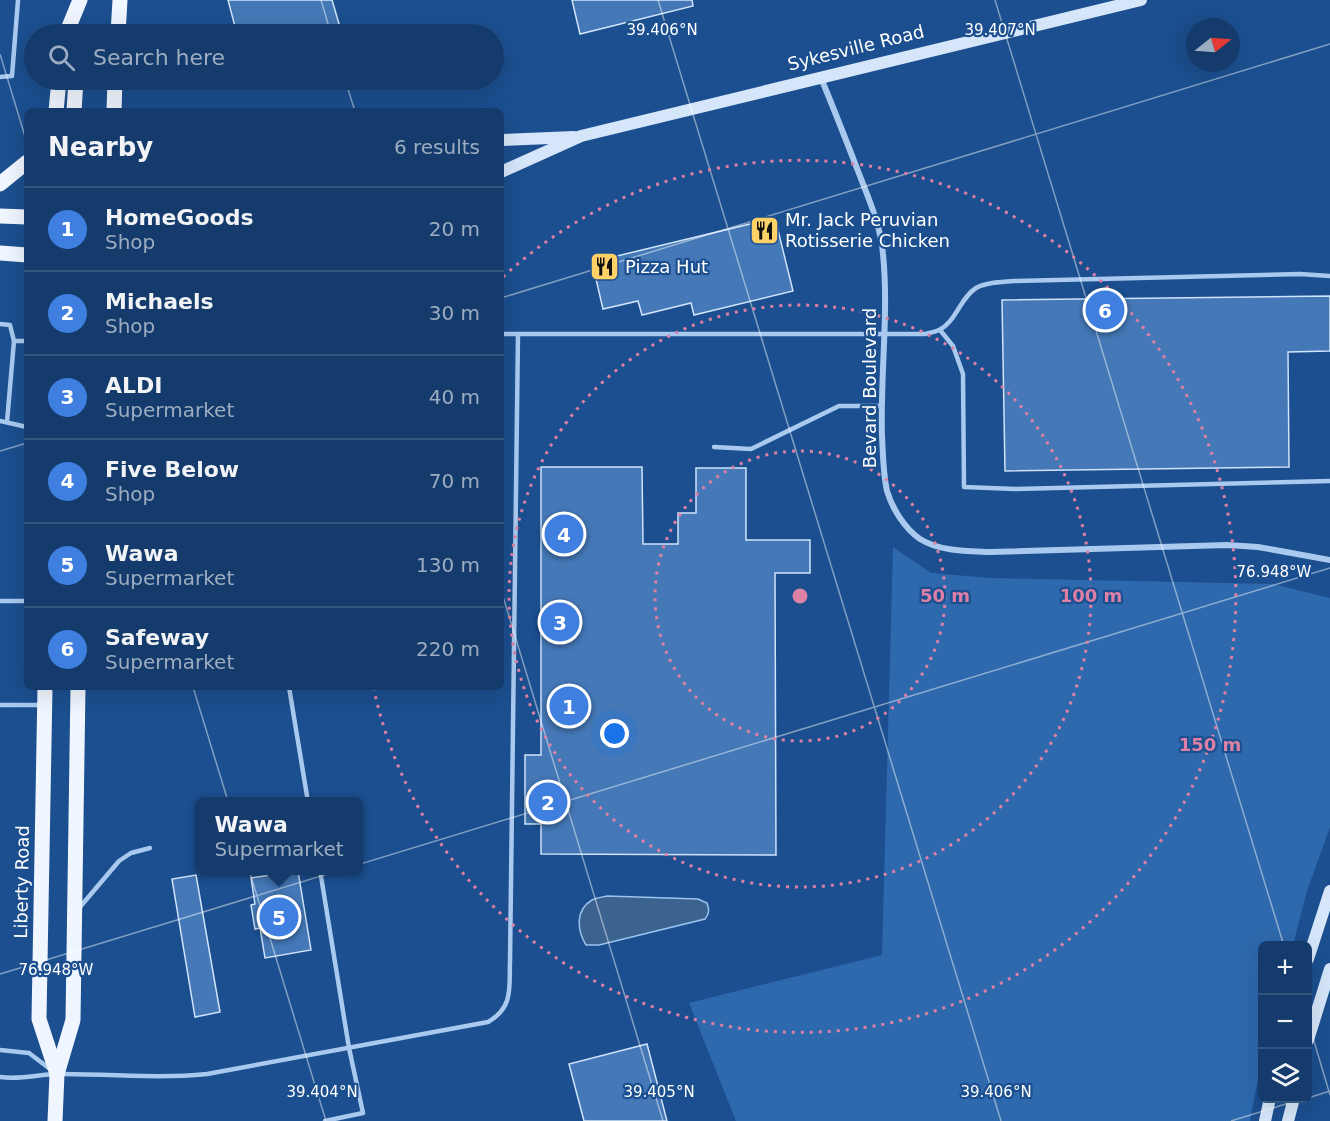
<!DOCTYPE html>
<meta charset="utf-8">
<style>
:root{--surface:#143b6b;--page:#1d4271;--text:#f1f3f6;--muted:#9dadc1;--line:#33557e;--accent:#ffd166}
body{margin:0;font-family:"DejaVu Sans",sans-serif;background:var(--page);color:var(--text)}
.controls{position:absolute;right:18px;bottom:18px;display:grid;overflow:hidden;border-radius:9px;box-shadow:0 6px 24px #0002}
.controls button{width:54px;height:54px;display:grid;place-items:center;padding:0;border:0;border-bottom:2px solid var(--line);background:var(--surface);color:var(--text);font:30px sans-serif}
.compass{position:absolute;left:1186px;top:18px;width:54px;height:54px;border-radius:50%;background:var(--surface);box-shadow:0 6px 24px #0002;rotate:73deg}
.you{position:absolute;left:615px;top:734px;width:21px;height:21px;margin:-15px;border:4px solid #fff;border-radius:50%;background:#1a73e8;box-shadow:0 0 0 9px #1a73e833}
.badge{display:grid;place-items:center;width:39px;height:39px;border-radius:50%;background:var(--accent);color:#fff;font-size:20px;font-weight:700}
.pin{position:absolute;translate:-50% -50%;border:3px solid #fff;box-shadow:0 2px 6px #0006}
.popup{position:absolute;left:195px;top:797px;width:168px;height:78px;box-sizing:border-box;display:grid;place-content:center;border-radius:9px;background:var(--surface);filter:drop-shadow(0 2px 4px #0005);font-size:20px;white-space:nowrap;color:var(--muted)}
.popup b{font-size:22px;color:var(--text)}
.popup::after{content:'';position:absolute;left:50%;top:100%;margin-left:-12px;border:12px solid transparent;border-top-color:var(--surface)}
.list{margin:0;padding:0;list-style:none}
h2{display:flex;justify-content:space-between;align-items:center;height:78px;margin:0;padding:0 24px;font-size:26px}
h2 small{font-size:20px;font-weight:400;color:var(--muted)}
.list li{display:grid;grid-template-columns:39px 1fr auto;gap:18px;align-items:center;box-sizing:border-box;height:84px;padding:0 24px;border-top:2px solid var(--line)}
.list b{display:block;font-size:22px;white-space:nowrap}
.list p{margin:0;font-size:20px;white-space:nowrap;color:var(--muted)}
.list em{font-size:20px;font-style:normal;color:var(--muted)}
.icon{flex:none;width:33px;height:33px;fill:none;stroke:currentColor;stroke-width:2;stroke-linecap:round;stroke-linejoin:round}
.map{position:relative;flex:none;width:1330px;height:1121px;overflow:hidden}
.search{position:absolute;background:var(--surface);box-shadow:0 6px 24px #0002;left:24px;top:24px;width:480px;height:66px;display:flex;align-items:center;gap:15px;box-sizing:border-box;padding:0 21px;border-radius:33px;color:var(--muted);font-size:22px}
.panel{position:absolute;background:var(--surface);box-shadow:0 6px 24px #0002;left:24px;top:108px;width:480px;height:582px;border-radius:9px}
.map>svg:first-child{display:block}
.green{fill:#2e69ad}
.water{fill:#3c6290;stroke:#9cc4f0;stroke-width:1.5}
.building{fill:#4478b7;stroke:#cfe3fa;stroke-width:1.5}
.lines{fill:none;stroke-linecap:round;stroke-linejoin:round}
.lane{stroke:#a9c9ee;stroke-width:4.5}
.street{stroke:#a9c9ee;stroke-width:6}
.secondary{stroke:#d6e6fa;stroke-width:12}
.primary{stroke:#f0f6ff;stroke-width:15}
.ticks{fill:none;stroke:#fff;stroke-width:1.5;stroke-opacity:0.45}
.ring{fill:none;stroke:#dd80a5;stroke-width:3;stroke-dasharray:3 6}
.labels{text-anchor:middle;stroke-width:4.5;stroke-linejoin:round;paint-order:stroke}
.street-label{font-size:18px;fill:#fff;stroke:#1b4f8f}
.poi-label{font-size:18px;fill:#fff;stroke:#1b4f8f;text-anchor:start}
.ticks-label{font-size:15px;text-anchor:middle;fill:#fff;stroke:#1b4f8f;stroke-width:4.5;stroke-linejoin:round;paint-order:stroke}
.centre{fill:#dd80a5;stroke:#1b4f8f;stroke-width:3}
.ring-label{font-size:18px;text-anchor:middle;font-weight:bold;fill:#dd80a5;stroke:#1b4f8f;stroke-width:4.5;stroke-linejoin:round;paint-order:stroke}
</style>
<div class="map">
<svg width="1330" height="1121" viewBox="0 0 1330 1121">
<rect width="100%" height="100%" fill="#1b4f8f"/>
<path class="green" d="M893,547l38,26 59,5 283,6 57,14v229l-23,64 -14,54 -31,1v112l-12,63h-514l-47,-118 193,-48z"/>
<path class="water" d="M607,896l91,3 9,4c2,6 3,10 -2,16l-106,26h-13c-9,-15 -11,-35 6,-45 4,-2 10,-3 15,-4z"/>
<g class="building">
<path d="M228,0h104l10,34h-105z"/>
<path d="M572,0h120l1,6 -113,28z"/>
<path d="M775,218l18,73 -99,24 -3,-12 -49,12 -4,-14 -35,8 -11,-47z"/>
<path d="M1330,296v55l-42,1 1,115 -284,4 -3,-171z"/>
<path d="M541,467h101l1,77h35v-31h18v-45h50v72h64v33h-35l1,282 -235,-1v-30h-16v-69h16z"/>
<path d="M298,871l13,79 -46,8 -5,-30 -5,1 -4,-24 4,-1 -4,-26z"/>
<path d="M196,875l24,137 -25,5 -23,-138z"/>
<path d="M647,1044l20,77h-83l-15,-57z"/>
</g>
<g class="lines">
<g class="lane">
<path d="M0,77l12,-1 6,-76"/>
<path d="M0,324l10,1 4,16"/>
<path d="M940,330l13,16 10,28 1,113 51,2 315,-8"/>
<path d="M501,334h424c4,-1 10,-2 14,-4 17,-8 21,-32 37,-42 10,-6 25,-6 37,-7l287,-7 30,2"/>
<path d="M0,421l27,6"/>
<path d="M7,422l7,-81h13"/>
<path d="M714,447l37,2 88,-43h43"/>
<path d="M0,601h27"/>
<path d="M289,687l19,115"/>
<path d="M0,705h42"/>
<path d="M320,870l29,178 14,65 -38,8"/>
<path d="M80,907l39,-46 12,-8 19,-5"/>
<path d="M0,1050l29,3 21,16"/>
<path d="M0,1077c23,3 38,-3 60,-3 49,0 98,5 147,0l281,-52c26,-15 21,-35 22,-61l8,-627"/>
</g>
<path class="street" d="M821,78c13,31 25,62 37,93 10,26 23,55 25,83 6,59 -3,122 -1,182 1,18 1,37 5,55 5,17 18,38 33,48 21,13 48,12 71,13l236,-7 31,2 72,13"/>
<g class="secondary">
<path d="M501,140l73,-3"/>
<path d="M501,172l80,-36 560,-136"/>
<path d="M1308,959l22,-68"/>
<path d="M1308,1040l22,-71"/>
<path d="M1265,1121l5,-23"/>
<path d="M1288,1121l6,-23"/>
</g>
<g class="primary">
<path d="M66,34l14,-34"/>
<path d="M118,34l2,-34"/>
<path d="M56,111l3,-31"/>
<path d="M74,111l2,-31"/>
<path d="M114,111l1,-31"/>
<path d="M0,184l27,-22"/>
<path d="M0,216l27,1"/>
<path d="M0,253l27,2"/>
<path d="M45,687l-6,332 18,55"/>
<path d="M55,1121l2,-47 16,-54 5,-333"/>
</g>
</g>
<path class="ticks" d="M321,0l10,34M658,0l343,1121M995,0l289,946M0,54l27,89M345,80l10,31M501,298l829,-254M0,451l27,-8M501,590l162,531M193,687l133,434M0,974l1330,-406M1308,1021l22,74M1308,1098l22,-7M1231,1121l74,-23"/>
<g class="ring">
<circle cx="800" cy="596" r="145"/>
<circle cx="800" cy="596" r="291"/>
<path d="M503 277A436 436 0 1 1 374 690"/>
</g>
<defs>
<symbol id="restaurant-square" viewBox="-11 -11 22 22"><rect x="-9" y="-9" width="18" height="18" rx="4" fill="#ffd166" stroke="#1b4f8f"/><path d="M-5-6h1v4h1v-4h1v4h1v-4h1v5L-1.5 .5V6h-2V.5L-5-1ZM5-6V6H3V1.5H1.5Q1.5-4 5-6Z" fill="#111"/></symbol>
</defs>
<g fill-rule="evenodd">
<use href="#restaurant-square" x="748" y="214" width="33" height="33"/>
<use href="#restaurant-square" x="588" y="250" width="33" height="33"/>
</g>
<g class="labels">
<g class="street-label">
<text transform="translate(856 48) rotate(-14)" y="6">Sykesville Road</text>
<text transform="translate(870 388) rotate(-90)" y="6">Bevard Boulevard</text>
<text transform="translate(22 882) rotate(-89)" y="6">Liberty Road</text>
</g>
<g class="poi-label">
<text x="785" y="226">Mr. Jack Peruvian<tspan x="785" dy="21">Rotisserie Chicken</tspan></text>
<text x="625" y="273">Pizza Hut</text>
</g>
</g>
<g class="ticks-label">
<text x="662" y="35">39.406°N</text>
<text x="1000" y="35">39.407°N</text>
<text x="1274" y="577">76.948°W</text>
<text x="56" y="975">76.948°W</text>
<text x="322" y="1097">39.404°N</text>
<text x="659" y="1097">39.405°N</text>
<text x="996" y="1097">39.406°N</text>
</g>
<circle cx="800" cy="596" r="9" class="centre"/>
<g class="ring-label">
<text x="945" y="602">50 m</text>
<text x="1091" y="602">100 m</text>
<text x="1210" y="751">150 m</text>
</g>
</svg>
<div class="controls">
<button>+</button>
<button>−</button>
<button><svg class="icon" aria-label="layers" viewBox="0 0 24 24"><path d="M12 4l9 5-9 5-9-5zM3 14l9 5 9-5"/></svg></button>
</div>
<svg class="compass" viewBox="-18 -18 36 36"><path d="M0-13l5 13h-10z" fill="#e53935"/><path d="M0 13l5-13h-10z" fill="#9dadc1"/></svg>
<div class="you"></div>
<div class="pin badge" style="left:569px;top:706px;background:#3f7fe0">1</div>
<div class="pin badge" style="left:548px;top:802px;background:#3f7fe0">2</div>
<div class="pin badge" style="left:560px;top:622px;background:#3f7fe0">3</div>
<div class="pin badge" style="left:564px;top:534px;background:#3f7fe0">4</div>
<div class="pin badge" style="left:279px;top:917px;background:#3f7fe0">5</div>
<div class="popup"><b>Wawa</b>Supermarket</div>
<div class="pin badge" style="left:1105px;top:310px;background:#3f7fe0">6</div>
<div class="search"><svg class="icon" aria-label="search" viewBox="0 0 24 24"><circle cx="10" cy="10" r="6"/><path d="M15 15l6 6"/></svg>Search here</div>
<section class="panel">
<h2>Nearby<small>6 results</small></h2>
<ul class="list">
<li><span class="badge" style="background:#3f7fe0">1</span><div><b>HomeGoods</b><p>Shop</p></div><em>20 m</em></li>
<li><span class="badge" style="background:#3f7fe0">2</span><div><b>Michaels</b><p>Shop</p></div><em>30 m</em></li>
<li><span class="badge" style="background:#3f7fe0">3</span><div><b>ALDI</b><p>Supermarket</p></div><em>40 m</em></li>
<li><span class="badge" style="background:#3f7fe0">4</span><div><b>Five Below</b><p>Shop</p></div><em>70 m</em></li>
<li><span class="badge" style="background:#3f7fe0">5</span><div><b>Wawa</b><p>Supermarket</p></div><em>130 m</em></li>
<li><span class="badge" style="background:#3f7fe0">6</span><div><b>Safeway</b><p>Supermarket</p></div><em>220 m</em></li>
</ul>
</section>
</div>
